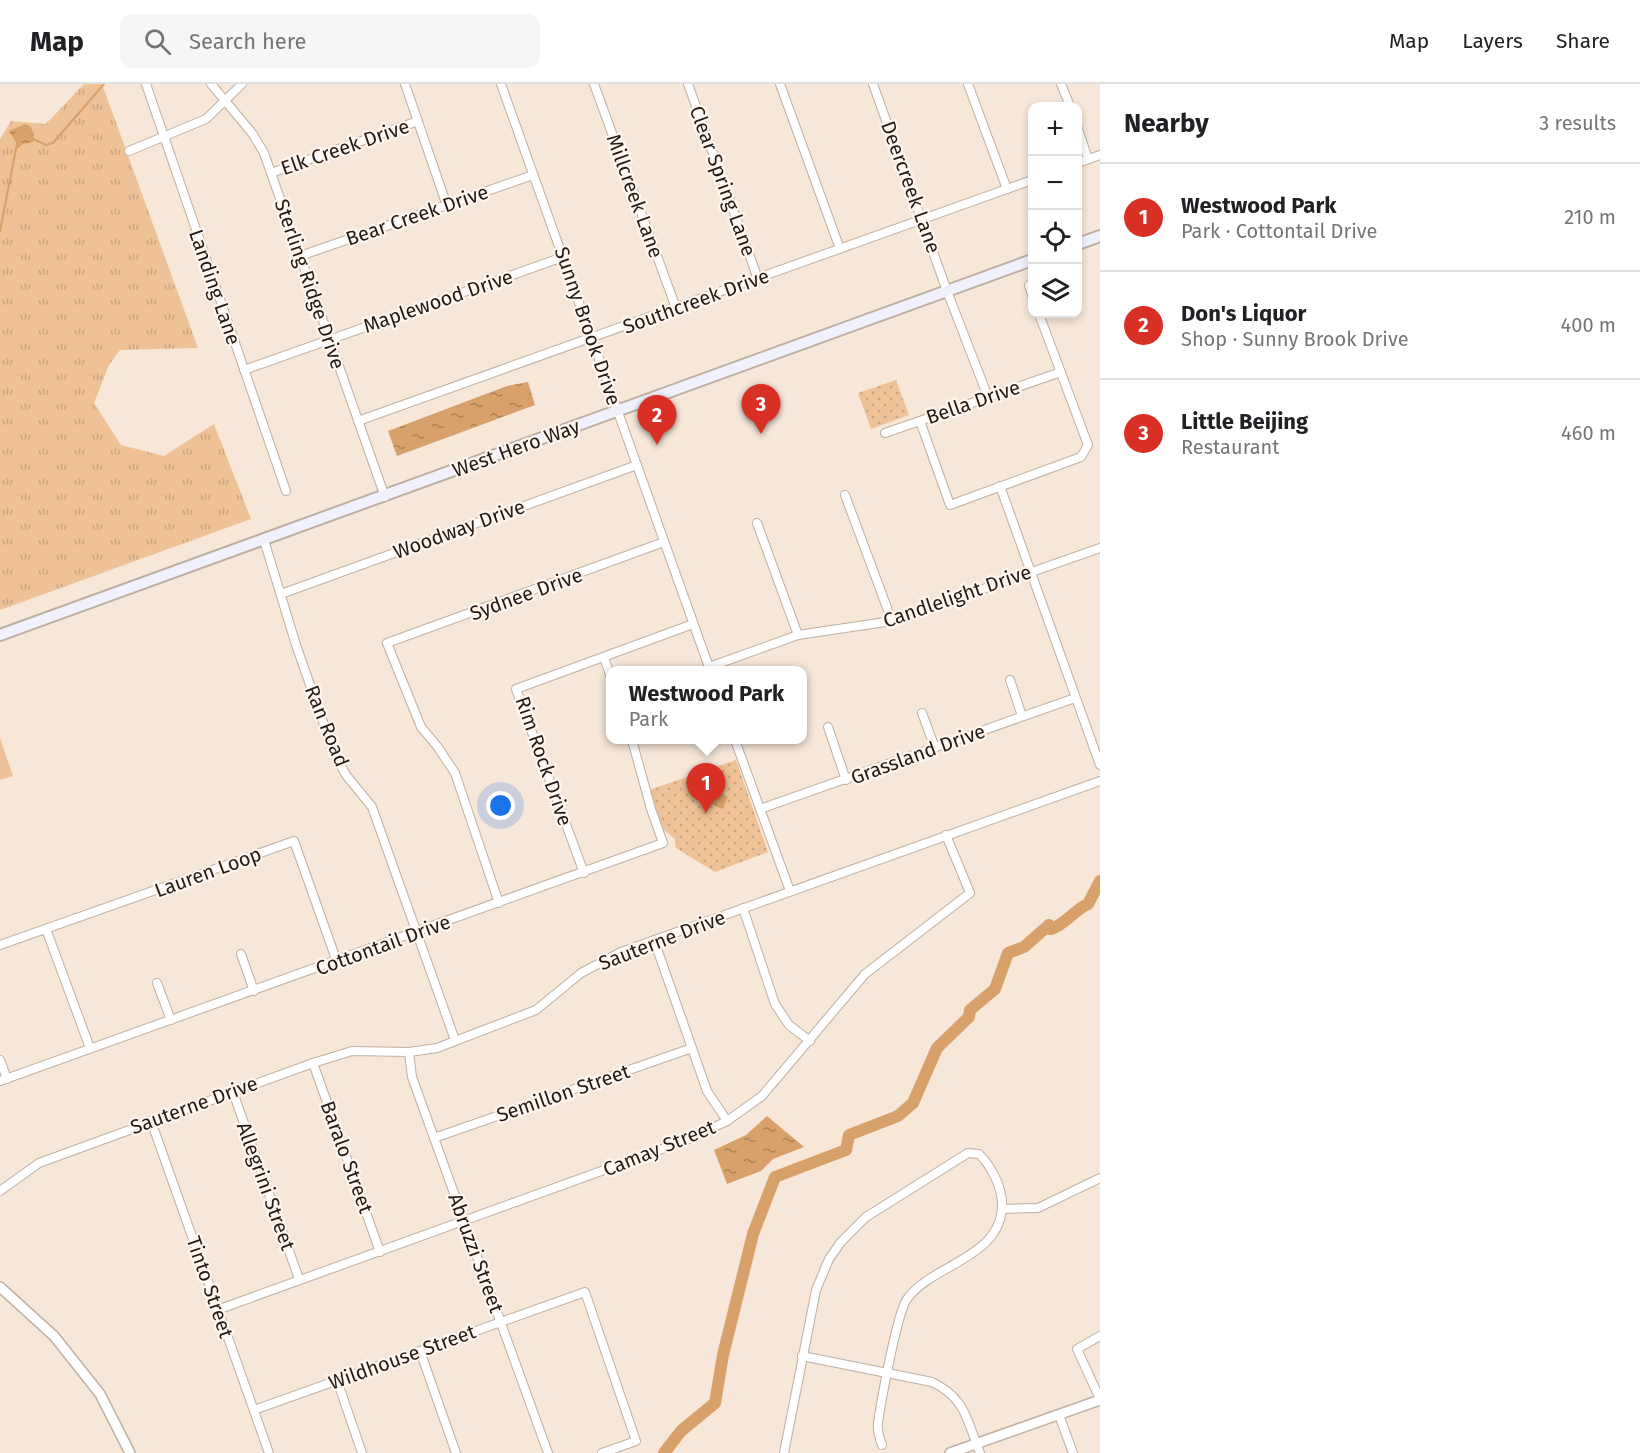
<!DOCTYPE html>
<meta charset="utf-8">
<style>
:root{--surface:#fff;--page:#f6f6f6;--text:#202124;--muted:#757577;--line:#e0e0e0;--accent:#d93025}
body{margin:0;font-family:"Fira Sans",sans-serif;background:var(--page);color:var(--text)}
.controls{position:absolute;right:18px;top:18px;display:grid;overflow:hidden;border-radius:12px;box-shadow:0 3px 9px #0003}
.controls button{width:54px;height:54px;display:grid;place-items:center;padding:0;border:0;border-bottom:2px solid var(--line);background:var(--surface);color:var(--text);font:30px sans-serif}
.you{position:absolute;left:501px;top:722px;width:21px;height:21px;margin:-15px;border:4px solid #fff;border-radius:50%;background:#1a73e8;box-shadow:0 0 0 9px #1a73e833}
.badge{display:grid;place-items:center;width:39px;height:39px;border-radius:50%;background:var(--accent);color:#fff;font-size:20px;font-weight:700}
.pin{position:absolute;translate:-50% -50px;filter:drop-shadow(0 2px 3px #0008)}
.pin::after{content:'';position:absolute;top:32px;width:21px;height:18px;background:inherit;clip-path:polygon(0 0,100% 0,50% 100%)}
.popup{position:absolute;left:606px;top:582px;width:201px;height:78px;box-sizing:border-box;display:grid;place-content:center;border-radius:12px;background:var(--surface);filter:drop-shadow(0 2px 4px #0005);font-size:20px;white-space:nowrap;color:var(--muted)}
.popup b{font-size:22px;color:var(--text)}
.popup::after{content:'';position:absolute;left:50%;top:100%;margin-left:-12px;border:12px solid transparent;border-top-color:var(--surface)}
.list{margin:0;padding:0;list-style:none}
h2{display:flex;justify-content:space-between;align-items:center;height:78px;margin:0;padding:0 24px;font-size:26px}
h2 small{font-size:20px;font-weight:400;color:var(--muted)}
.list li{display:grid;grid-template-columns:39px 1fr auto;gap:18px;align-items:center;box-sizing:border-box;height:108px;padding:0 24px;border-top:2px solid var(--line)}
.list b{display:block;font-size:22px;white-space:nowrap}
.list p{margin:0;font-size:20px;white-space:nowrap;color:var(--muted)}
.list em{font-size:20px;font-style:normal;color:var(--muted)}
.icon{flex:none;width:33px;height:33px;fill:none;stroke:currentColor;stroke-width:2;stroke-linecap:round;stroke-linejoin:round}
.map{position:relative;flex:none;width:1100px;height:1369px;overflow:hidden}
header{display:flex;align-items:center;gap:36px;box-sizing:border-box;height:84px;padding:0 30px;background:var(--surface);border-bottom:2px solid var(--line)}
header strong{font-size:28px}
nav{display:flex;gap:33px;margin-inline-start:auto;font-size:21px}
.search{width:420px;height:54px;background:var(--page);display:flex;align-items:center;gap:15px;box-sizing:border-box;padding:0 21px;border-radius:12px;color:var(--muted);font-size:22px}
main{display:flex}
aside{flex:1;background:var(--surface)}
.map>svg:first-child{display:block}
.grass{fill:url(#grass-tufts)}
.park{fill:url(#park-dots)}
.pitch{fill:#eec196}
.water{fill:url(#water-ripples)}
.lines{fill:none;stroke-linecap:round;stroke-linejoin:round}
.stream{stroke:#d8a06a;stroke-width:2}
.river{stroke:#d8a06a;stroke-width:12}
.minor-casing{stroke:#bfb0a2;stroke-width:10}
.tertiary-casing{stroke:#bfb0a2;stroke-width:12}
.secondary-casing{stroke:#bfb0a2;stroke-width:14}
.minor{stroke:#fff;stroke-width:8}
.tertiary{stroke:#fff;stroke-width:9}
.secondary{stroke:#f1f0fd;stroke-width:10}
.labels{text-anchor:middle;stroke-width:4.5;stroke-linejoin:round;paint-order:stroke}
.street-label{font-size:20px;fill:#211b16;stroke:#fff5ed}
</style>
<header>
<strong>Map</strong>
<div class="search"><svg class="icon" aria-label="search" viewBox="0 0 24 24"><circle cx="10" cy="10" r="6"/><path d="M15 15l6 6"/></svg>Search here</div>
<nav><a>Map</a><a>Layers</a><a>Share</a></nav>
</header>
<main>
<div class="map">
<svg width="1100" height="1369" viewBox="0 0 1100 1369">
<defs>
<pattern id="grass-tufts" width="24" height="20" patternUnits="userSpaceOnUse" patternTransform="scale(1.5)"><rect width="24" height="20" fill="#eec196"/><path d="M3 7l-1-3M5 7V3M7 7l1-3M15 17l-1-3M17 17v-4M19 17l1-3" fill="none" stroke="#cca581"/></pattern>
<pattern id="park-dots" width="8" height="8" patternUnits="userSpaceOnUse" patternTransform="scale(1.5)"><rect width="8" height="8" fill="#eec196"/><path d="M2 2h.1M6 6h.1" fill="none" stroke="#cca581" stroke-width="1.8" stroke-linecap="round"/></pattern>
<pattern id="water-ripples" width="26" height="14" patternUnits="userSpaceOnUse" patternTransform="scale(1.5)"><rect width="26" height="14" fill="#d8a06a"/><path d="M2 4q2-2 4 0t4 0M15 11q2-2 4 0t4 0" fill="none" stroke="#af8256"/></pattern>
</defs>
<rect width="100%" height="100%" fill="#f7e7d9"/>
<path class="grass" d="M84,0h18l96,264 -78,2 -11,15 -15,38 27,42 43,11 50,-32 37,95 -251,91v-471l11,-18 35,3z"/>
<g class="park">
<path d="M896,296l13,35 -38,14 -13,-36z"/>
<path d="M736,676l32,92 -53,20 -39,-24 -1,-9 -11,-9 -15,-40z"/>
</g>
<path class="pitch" d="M0,654l13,38 -13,4z"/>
<g class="water">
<path d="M25,40l5,2 4,8 -1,8 -10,2 -8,6 1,-8 -7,-11z"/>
<path d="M528,298l7,23 -138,51 -9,-25 119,-45z"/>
<path d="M707,702l21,11 -6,12 -21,-10z"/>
<path d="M767,1032l37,31 -31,12 -12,12 -34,13 -13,-34 32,-15z"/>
</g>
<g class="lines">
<g class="stream">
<path d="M31,54l15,7 7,-2 51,-59"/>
<path d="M0,147l16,-82"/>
</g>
<path class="river" d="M664,1369l17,-22 34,-28 8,-48 30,-121 22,-57 71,-27 3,-15 49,-19 15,-13 24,-55 32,-31 1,-7 25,-21 13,-36 16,-6 25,-22 2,4c15,-5 23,-19 37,-25l12,-23"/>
<defs>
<g id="minor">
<path d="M146,0l140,407"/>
<path d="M211,0l41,49 12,20 121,344"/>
<path d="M405,0l41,119"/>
<path d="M501,0l209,586"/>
<path d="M594,0l82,224"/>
<path d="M688,0l70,195"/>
<path d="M780,0l60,165"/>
<path d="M873,0l74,207 41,106"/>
<path d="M968,0l39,105"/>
<path d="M1061,0l9,22"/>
<path d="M1078,45l10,30"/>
<path d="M129,67l77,-32 36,-35"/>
<path d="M1078,79l22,-8"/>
<path d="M271,89l147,-52"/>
<path d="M300,172l233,-81"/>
<path d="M1029,201l3,10"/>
<path d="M244,286l319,-113"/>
<path d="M358,337l674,-241"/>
<path d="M920,337l30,84 131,-48 7,-12 -49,-131"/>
<path d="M885,349l176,-61"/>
<path d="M1000,402l100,279"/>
<path d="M845,411l47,126"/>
<path d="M757,439l41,112"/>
<path d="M264,456l32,105 38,108 12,22 26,32 83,233"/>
<path d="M281,510l356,-129"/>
<path d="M604,573l6,18"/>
<path d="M709,583l89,-32 94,-14 208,-73"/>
<path d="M1010,596l12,36"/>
<path d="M922,629l13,35"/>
<path d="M828,643l18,53"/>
<path d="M735,656l55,151"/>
<path d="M760,725l315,-111"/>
<path d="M584,789l-68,-184 177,-65"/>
<path d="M499,819l-44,-130 -18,-27 -16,-19 -34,-84 277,-101"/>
<path d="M743,824l32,96 14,21 21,16"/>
<path d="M46,845l44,119"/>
<path d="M654,856l53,151 20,30"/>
<path d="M0,861l294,-104 43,121"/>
<path d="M241,870l13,37"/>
<path d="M157,899l14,37"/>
<path d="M409,968l3,25 136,376"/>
<path d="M0,976l7,19"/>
<path d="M313,979l67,189"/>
<path d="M0,997l663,-238 -12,-34 -19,-69"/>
<path d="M233,1008l66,187"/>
<path d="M151,1037l118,332"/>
<path d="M434,1054l258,-90"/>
<path d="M0,1107l39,-28 274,-100 39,-12 57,1 28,-4 99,-38 45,-37 40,-21 479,-171"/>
<path d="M1002,1125l36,-1 62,-30"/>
<path d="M217,1226l470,-170 40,-19 35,-25 103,-122 105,-81 -24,-58"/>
<path d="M1100,1252l-23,13 23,50"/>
<path d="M420,1267l36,102"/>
<path d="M802,1272l130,26c34,16 35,39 48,71"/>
<path d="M337,1296l25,73"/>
<path d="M254,1326l331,-118 51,149 -34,12"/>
<path d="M1059,1331l14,38"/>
<path d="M784,1369l32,-163 13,-31 12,-17 25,-25 102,-64 11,1c12,12 22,31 23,48 2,56 -69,61 -95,97 -10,14 -26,103 -29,124 -1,8 1,14 4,22"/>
</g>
<g id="tertiary">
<path d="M0,1203l54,49 46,58 30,59"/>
<path d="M950,1369l150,-53"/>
</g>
<g id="secondary">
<path d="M1078,160l22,-8"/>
<path d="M0,551l1032,-375"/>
</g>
</defs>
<use href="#minor" class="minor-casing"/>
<use href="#tertiary" class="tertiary-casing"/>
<use href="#secondary" class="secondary-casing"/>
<use href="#minor" class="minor"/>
<use href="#tertiary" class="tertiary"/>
<use href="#secondary" class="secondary"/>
</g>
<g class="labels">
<g class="street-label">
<text transform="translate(345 63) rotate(-19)" y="7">Elk Creek Drive</text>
<text transform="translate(723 97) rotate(70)" y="7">Clear Spring Lane</text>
<text transform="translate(911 103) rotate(70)" y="7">Deercreek Lane</text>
<text transform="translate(635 112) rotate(70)" y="7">Millcreek Lane</text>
<text transform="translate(417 131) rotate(-19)" y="7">Bear Creek Drive</text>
<text transform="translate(310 200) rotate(71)" y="7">Sterling Ridge Drive</text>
<text transform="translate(215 203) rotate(71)" y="7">Landing Lane</text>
<text transform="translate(438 217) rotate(-19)" y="7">Maplewood Drive</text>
<text transform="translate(696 217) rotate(-20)" y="7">Southcreek Drive</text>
<text transform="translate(588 242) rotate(71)" y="7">Sunny Brook Drive</text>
<text transform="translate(973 318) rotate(-19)" y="7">Bella Drive</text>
<text transform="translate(516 364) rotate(-20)" y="7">West Hero Way</text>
<text transform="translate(459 445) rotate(-20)" y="7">Woodway Drive</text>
<text transform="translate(526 510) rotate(-20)" y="7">Sydnee Drive</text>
<text transform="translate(957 512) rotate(-19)" y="7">Candlelight Drive</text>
<text transform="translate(327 642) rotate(68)" y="7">Ran Road</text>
<text transform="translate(918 670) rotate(-20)" y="7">Grassland Drive</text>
<text transform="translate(544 677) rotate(71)" y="7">Rim Rock Drive</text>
<text transform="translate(208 788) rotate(-20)" y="7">Lauren Loop</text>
<text transform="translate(662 856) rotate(-21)" y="7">Sauterne Drive</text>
<text transform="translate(383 861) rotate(-20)" y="7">Cottontail Drive</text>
<text transform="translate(563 1009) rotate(-19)" y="7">Semillon Street</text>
<text transform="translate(194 1021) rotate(-20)" y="7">Sauterne Drive</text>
<text transform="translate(659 1064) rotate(-22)" y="7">Camay Street</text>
<text transform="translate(347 1073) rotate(70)" y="7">Baralo Street</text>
<text transform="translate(266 1102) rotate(70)" y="7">Allegrini Street</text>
<text transform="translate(476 1169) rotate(70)" y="7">Abruzzi Street</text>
<text transform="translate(210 1203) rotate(71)" y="7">Tinto Street</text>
<text transform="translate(402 1273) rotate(-20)" y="7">Wildhouse Street</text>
</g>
</g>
</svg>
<div class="controls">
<button>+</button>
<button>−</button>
<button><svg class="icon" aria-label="locate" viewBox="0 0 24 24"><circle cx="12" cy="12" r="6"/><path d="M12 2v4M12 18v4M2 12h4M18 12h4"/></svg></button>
<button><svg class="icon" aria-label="layers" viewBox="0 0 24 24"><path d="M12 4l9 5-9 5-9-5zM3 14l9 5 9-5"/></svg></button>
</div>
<div class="you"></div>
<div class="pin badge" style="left:706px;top:729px">1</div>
<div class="popup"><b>Westwood Park</b>Park</div>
<div class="pin badge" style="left:657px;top:361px">2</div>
<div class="pin badge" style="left:761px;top:350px">3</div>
</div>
<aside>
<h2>Nearby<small>3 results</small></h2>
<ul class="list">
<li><span class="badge">1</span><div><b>Westwood Park</b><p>Park · Cottontail Drive</p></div><em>210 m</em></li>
<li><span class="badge">2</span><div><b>Don's Liquor</b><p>Shop · Sunny Brook Drive</p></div><em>400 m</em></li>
<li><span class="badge">3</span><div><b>Little Beijing</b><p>Restaurant</p></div><em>460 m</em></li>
</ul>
</aside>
</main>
